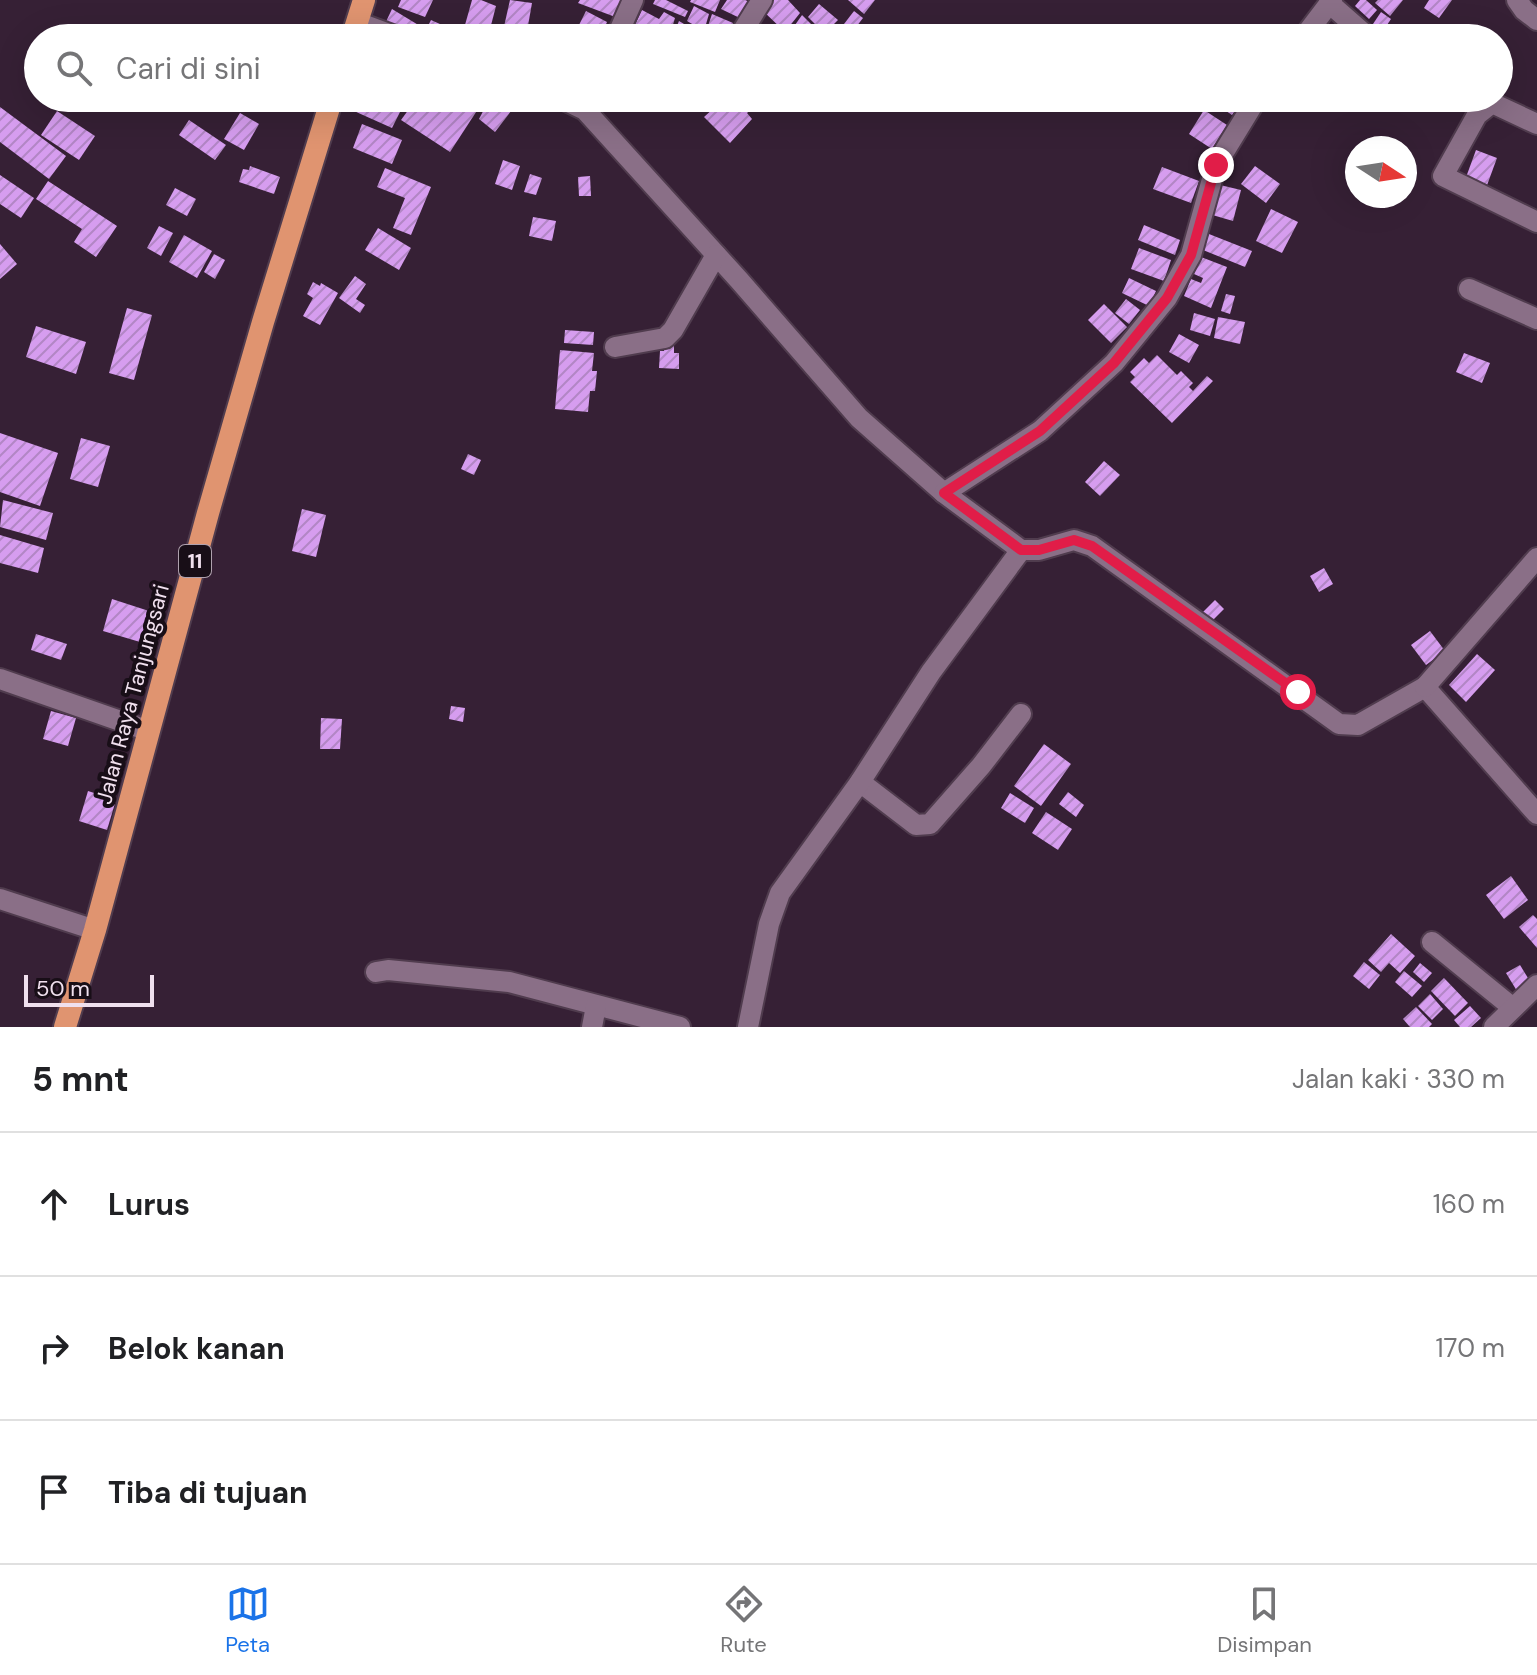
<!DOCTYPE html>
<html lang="id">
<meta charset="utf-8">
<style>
:root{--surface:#fff;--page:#f6f6f6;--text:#202124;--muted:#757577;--line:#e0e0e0;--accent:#1a73e8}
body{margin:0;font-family:"DM Sans",sans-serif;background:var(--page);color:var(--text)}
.compass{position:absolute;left:1345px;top:136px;width:72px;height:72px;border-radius:50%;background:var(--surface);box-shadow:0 8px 32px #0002;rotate:102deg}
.scale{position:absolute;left:24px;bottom:20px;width:130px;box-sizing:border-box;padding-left:8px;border:4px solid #f0e0ee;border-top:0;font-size:22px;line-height:28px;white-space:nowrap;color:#f0e0ee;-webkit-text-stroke:6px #180e17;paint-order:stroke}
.stop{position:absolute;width:24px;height:24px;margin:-18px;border:6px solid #e11d48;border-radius:50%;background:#fff}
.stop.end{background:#e11d48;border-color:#fff;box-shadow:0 2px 8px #0008}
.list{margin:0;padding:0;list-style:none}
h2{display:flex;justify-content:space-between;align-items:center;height:104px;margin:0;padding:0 32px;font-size:34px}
h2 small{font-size:26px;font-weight:400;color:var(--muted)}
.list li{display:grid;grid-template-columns:52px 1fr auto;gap:24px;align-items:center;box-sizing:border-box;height:144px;padding:0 32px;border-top:2px solid var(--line)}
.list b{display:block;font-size:30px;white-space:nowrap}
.list em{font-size:26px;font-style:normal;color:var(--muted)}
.icon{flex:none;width:44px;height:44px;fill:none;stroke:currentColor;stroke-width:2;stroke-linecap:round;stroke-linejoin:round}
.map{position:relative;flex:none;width:1537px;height:1027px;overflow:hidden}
.search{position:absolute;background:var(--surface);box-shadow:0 8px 32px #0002;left:24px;right:24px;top:24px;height:88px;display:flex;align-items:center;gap:20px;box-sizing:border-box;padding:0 28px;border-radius:44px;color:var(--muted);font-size:30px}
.sheet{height:536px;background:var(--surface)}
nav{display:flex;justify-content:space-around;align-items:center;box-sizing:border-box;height:112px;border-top:2px solid var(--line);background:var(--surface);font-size:22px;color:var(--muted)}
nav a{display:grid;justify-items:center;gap:4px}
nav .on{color:var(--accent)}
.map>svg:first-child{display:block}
.building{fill:url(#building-hatch)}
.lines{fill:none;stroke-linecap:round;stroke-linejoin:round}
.minor-casing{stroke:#503c4e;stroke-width:24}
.tertiary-casing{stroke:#503c4e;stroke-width:24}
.trunk-casing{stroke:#503c4e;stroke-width:26}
.minor{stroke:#8a6f87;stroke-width:20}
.tertiary{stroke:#8a6f87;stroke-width:20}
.trunk{stroke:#e09470;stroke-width:22}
.route{stroke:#e11d48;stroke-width:10}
.labels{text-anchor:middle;stroke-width:8;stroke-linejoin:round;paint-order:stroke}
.shield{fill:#180e17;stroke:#afa1ae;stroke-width:2}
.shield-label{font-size:20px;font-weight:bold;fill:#f0e0ee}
.street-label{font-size:22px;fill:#f0e0ee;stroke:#180e17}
</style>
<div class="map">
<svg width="1537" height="1027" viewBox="0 0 1537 1027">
<defs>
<pattern id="building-hatch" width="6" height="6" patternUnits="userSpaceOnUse" patternTransform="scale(2)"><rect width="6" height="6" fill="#d69def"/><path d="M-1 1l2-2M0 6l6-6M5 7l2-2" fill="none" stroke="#b286c5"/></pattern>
</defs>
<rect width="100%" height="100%" fill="#362035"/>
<g class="building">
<path d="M401,0h32l-8,17 -27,-10z"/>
<path d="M472,0h9l15,6 -8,31 -23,-12z"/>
<path d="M510,0l22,3 -6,34 -23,-6z"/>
<path d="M580,0h43l-5,18 -40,-15z"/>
<path d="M655,0h11l22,11 -3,6 -32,-13z"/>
<path d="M691,0h29l-5,12 -25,-10z"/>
<path d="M727,0h18l7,3 -8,17 -23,-11z"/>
<path d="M767,0h21l12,13 -15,19 -25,-24z"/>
<path d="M848,0h27l-11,14z"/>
<path d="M1360,0h6l11,10 -8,9 -14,-13z"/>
<path d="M1378,0h25l-13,16 -15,-13z"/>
<path d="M1429,0h23l-13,18 -15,-10z"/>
<path d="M819,4l19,16 -18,18h-13l10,-12 -9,-9z"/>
<path d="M694,6l15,8 -5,17 -17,-10z"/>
<path d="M392,9l28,17 -6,12h-10l-21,-10z"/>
<path d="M642,10l17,9 5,-7 11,6 -6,20h-11l-25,-9z"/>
<path d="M586,11l21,11 -7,16h-15l-10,-5z"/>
<path d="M854,11l9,7 -10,13 -9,-7z"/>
<path d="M1381,12l10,7 -8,12 -10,-7z"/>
<path d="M712,14l21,9 -5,15h-24z"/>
<path d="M802,15l10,10 -11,13h-15z"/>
<path d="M431,20l20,9 -4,9h-25z"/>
<path d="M679,21l12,7 -4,10h-15z"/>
<path d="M771,24l13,12 -1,2h-16l-4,-4z"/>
<path d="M358,98h49l-15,30 -38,-17z"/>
<path d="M417,98h54l9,8 -30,46 -49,-32z"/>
<path d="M490,98h21l7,4 -23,30 -16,-13z"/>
<path d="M725,98h11l6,7 7,-7 9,5 -11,10 5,6 -22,24 -26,-26z"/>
<path d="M759,98h38l-9,12 -9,-6 -6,7z"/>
<path d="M1207,98h33l2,2 -10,15z"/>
<path d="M0,107l66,49 -17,23 -49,-37z"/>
<path d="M1204,110l23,15 -15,24 -23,-15z"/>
<path d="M57,111l38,25 -16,24 -38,-25z"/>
<path d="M240,113l19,11 -15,26 -20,-11z"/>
<path d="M189,120l37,25 -11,15 -36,-25z"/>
<path d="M362,124l40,16 -10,24 -39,-16z"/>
<path d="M1476,150l21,8 -11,30 -21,-8z"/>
<path d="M503,160l17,6 -8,24 -17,-6z"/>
<path d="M250,166l30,11 -6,17 -35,-12 4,-13 6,1z"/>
<path d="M1255,166l25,18 -14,19 -25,-19z"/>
<path d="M1162,167l37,14 -8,22 -38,-14z"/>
<path d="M385,168l46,19 -20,48 -18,-7 12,-30 -28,-11z"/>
<path d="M530,174l12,4 -6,17 -12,-3z"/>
<path d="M0,175l34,23 -13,20 -21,-14z"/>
<path d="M590,176l1,20h-12l-1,-19z"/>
<path d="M48,181l69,45 -21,31 -22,-15 8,-13 -46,-30z"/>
<path d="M1216,184l25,6 -8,31 -24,-7z"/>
<path d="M175,188l21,11 -9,17 -21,-11z"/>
<path d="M1271,209l27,13 -16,31 -26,-12z"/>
<path d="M533,217l23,4 -4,20 -23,-5z"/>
<path d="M1144,225l36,15 -5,15 -37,-15z"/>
<path d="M159,226l14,7 -12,23 -14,-8z"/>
<path d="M378,228l33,20 -12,22 -34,-20z"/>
<path d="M1209,234l43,17 -7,16 -42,-17z"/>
<path d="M184,235l28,16 -15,27 -28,-16z"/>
<path d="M0,244l17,20 -17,15z"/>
<path d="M1139,248l32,12 -7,21 -33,-12z"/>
<path d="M214,254l11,6 -10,19 -11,-7z"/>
<path d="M1201,257l26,10 -16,41 -27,-12 7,-17 10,4 2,-5 -9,-4z"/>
<path d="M355,276l11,8 -10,15 9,6 -5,8 -21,-15z"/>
<path d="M1129,278l27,13 -7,15 -27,-13z"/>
<path d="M313,282l7,4 1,-3 17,10 -18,32 -17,-9 10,-18 -6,-4z"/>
<path d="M1226,294l9,2 -5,18 -9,-3z"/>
<path d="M1126,299l14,11 -11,14 -14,-11z"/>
<path d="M1104,304l23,23 -16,16 -23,-23z"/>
<path d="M127,308l25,7 -18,65 -25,-7z"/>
<path d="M1194,313l21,6 -5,17 -20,-6z"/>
<path d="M1218,317l27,5 -5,22 -26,-6z"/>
<path d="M36,326l50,16 -10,32 -50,-17z"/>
<path d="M565,330l29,2 -1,13 -29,-2z"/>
<path d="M1179,334l20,11 -10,18 -20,-11z"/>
<path d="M664,346h10v7h5v16l-20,-1 1,-17h4z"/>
<path d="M560,350l34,3 -2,18h5l-2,20h-5l-2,21 -33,-3z"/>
<path d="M1464,353l26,10 -8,20 -26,-11z"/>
<path d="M1157,355l20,20 4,-4 12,12 -4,4 4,4 14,-15 6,5 -41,42 -42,-41 5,-5 -5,-5 14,-14 5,5z"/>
<path d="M0,433l58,20 -18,53 -40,-14z"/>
<path d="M81,438l29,8 -12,41 -28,-8z"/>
<path d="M468,454l13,6 -7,15 -13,-6z"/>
<path d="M1104,461l16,14 -20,21 -15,-14z"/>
<path d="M3,500l50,13 -7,27 -46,-13z"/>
<path d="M302,509l24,6 -10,42 -24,-6z"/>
<path d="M0,535l44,13 -6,25 -38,-10z"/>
<path d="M1324,568l9,16 -14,8 -9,-16z"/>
<path d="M112,599l37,12 -9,31 -37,-11z"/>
<path d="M1215,600l9,9 -15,15 -9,-9z"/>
<path d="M1430,631l15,20 -19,14 -15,-20z"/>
<path d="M36,634l31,10 -6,16 -30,-10z"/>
<path d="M1477,654l18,16 -29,32 -17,-17z"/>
<path d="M451,706l14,2 -2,14 -14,-3z"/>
<path d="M51,711l25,7 -8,28 -25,-7z"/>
<path d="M321,718l21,1 -2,30h-20z"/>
<path d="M1044,744l27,20 -30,42 -27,-20z"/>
<path d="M88,791l28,9 -9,30 -28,-9z"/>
<path d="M1068,792l16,13 -8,12 -17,-13z"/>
<path d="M1010,793l24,15 -9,15 -24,-15z"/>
<path d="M1046,812l26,17 -14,21 -26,-17z"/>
<path d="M1511,876l17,24 -24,19 -18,-24z"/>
<path d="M1533,915l4,4v29l-18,-21z"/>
<path d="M1391,934l24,22 -15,17 -11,-10 -8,9 -13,-12z"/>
<path d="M1364,962l16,13 -11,14 -16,-13z"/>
<path d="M1420,963l12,10 -8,9 -11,-10z"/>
<path d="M1520,965l11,18 -14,8 -11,-18z"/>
<path d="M1404,971l18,15 -10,11 -17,-15z"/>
<path d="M1444,978l24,25 -13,13 -24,-25z"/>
<path d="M1430,994l13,15 -11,11 -14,-14z"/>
<path d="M1470,1006l11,12 -10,9h-11l-6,-7z"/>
<path d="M1416,1007l16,17 -3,3h-19l-7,-8z"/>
</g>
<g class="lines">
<defs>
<g id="minor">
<path d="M1517,0l7,10 13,10"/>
<path d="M1329,3l40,35"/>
<path d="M357,22l43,16"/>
<path d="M742,32l20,-32"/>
<path d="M616,38l17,-38"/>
<path d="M1303,38l29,-38"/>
<path d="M560,98l25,12 154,170 120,138 85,75 77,57h18l35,-10 18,6 247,178 19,1 67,-38 112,127"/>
<path d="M1537,124l-45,-21 -15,12 -34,61 94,46"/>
<path d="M1469,289l68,30"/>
<path d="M615,347l50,-9 8,-8 43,-75"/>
<path d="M944,493l96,-62 74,-68 53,-65 24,-43 25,-90 41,-67"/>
<path d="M0,679l149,52"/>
<path d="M1425,687l112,-129"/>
<path d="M860,782l56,43 14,-1 51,-58 40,-52"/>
<path d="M1432,942l81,66"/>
<path d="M376,972l12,-2 121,12 171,45"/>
<path d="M592,1027l4,-21"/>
<path d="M748,1027l21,-103 11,-31 80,-111 71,-110 90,-122"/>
<path d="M1494,1027l43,-42"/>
</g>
<path id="tertiary" d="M0,899l95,31"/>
<g id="trunk">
<path d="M352,38l12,-38"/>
<path d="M65,1027l30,-97 113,-417 55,-191 69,-224"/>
</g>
</defs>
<use href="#minor" class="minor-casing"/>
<use href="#tertiary" class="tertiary-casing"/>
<use href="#trunk" class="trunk-casing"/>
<use href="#minor" class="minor"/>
<use href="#tertiary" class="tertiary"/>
<use href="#trunk" class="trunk"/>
</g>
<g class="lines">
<path class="route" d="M1216,165l-25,90 -24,43 -53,65 -74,68 -96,62 77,57h18l35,-10 18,6 206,146"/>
</g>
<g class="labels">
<rect class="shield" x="179" y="545" width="32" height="32" rx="6"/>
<g class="shield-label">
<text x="195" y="568">11</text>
</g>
<g class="street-label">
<text transform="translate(132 694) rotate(-75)" y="8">Jalan Raya Tanjungsari</text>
</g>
</g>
</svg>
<svg class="compass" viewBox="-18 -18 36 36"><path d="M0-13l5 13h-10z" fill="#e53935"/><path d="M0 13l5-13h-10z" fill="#757577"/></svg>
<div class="scale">50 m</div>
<div class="stop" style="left:1298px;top:692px"></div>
<div class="stop end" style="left:1216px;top:165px"></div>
<div class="search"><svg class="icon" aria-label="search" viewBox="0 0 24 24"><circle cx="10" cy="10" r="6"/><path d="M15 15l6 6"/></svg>Cari di sini</div>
</div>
<section class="sheet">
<h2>5 mnt<small>Jalan kaki · 330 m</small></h2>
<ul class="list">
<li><svg class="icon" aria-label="ahead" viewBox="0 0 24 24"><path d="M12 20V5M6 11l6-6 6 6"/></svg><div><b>Lurus</b></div><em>160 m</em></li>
<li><svg class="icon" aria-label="right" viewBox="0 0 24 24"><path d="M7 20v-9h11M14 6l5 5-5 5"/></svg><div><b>Belok kanan</b></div><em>170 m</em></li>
<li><svg class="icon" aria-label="arrive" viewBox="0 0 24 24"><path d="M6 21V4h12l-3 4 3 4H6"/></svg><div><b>Tiba di tujuan</b></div></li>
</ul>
</section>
<nav>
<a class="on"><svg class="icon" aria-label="map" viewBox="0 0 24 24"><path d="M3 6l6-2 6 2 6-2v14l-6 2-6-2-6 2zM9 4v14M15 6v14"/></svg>Peta</a>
<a><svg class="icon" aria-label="directions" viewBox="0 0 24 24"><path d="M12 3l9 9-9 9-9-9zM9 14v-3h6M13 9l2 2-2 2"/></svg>Rute</a>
<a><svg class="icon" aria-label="saved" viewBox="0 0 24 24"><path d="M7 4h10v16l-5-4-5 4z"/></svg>Disimpan</a>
</nav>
